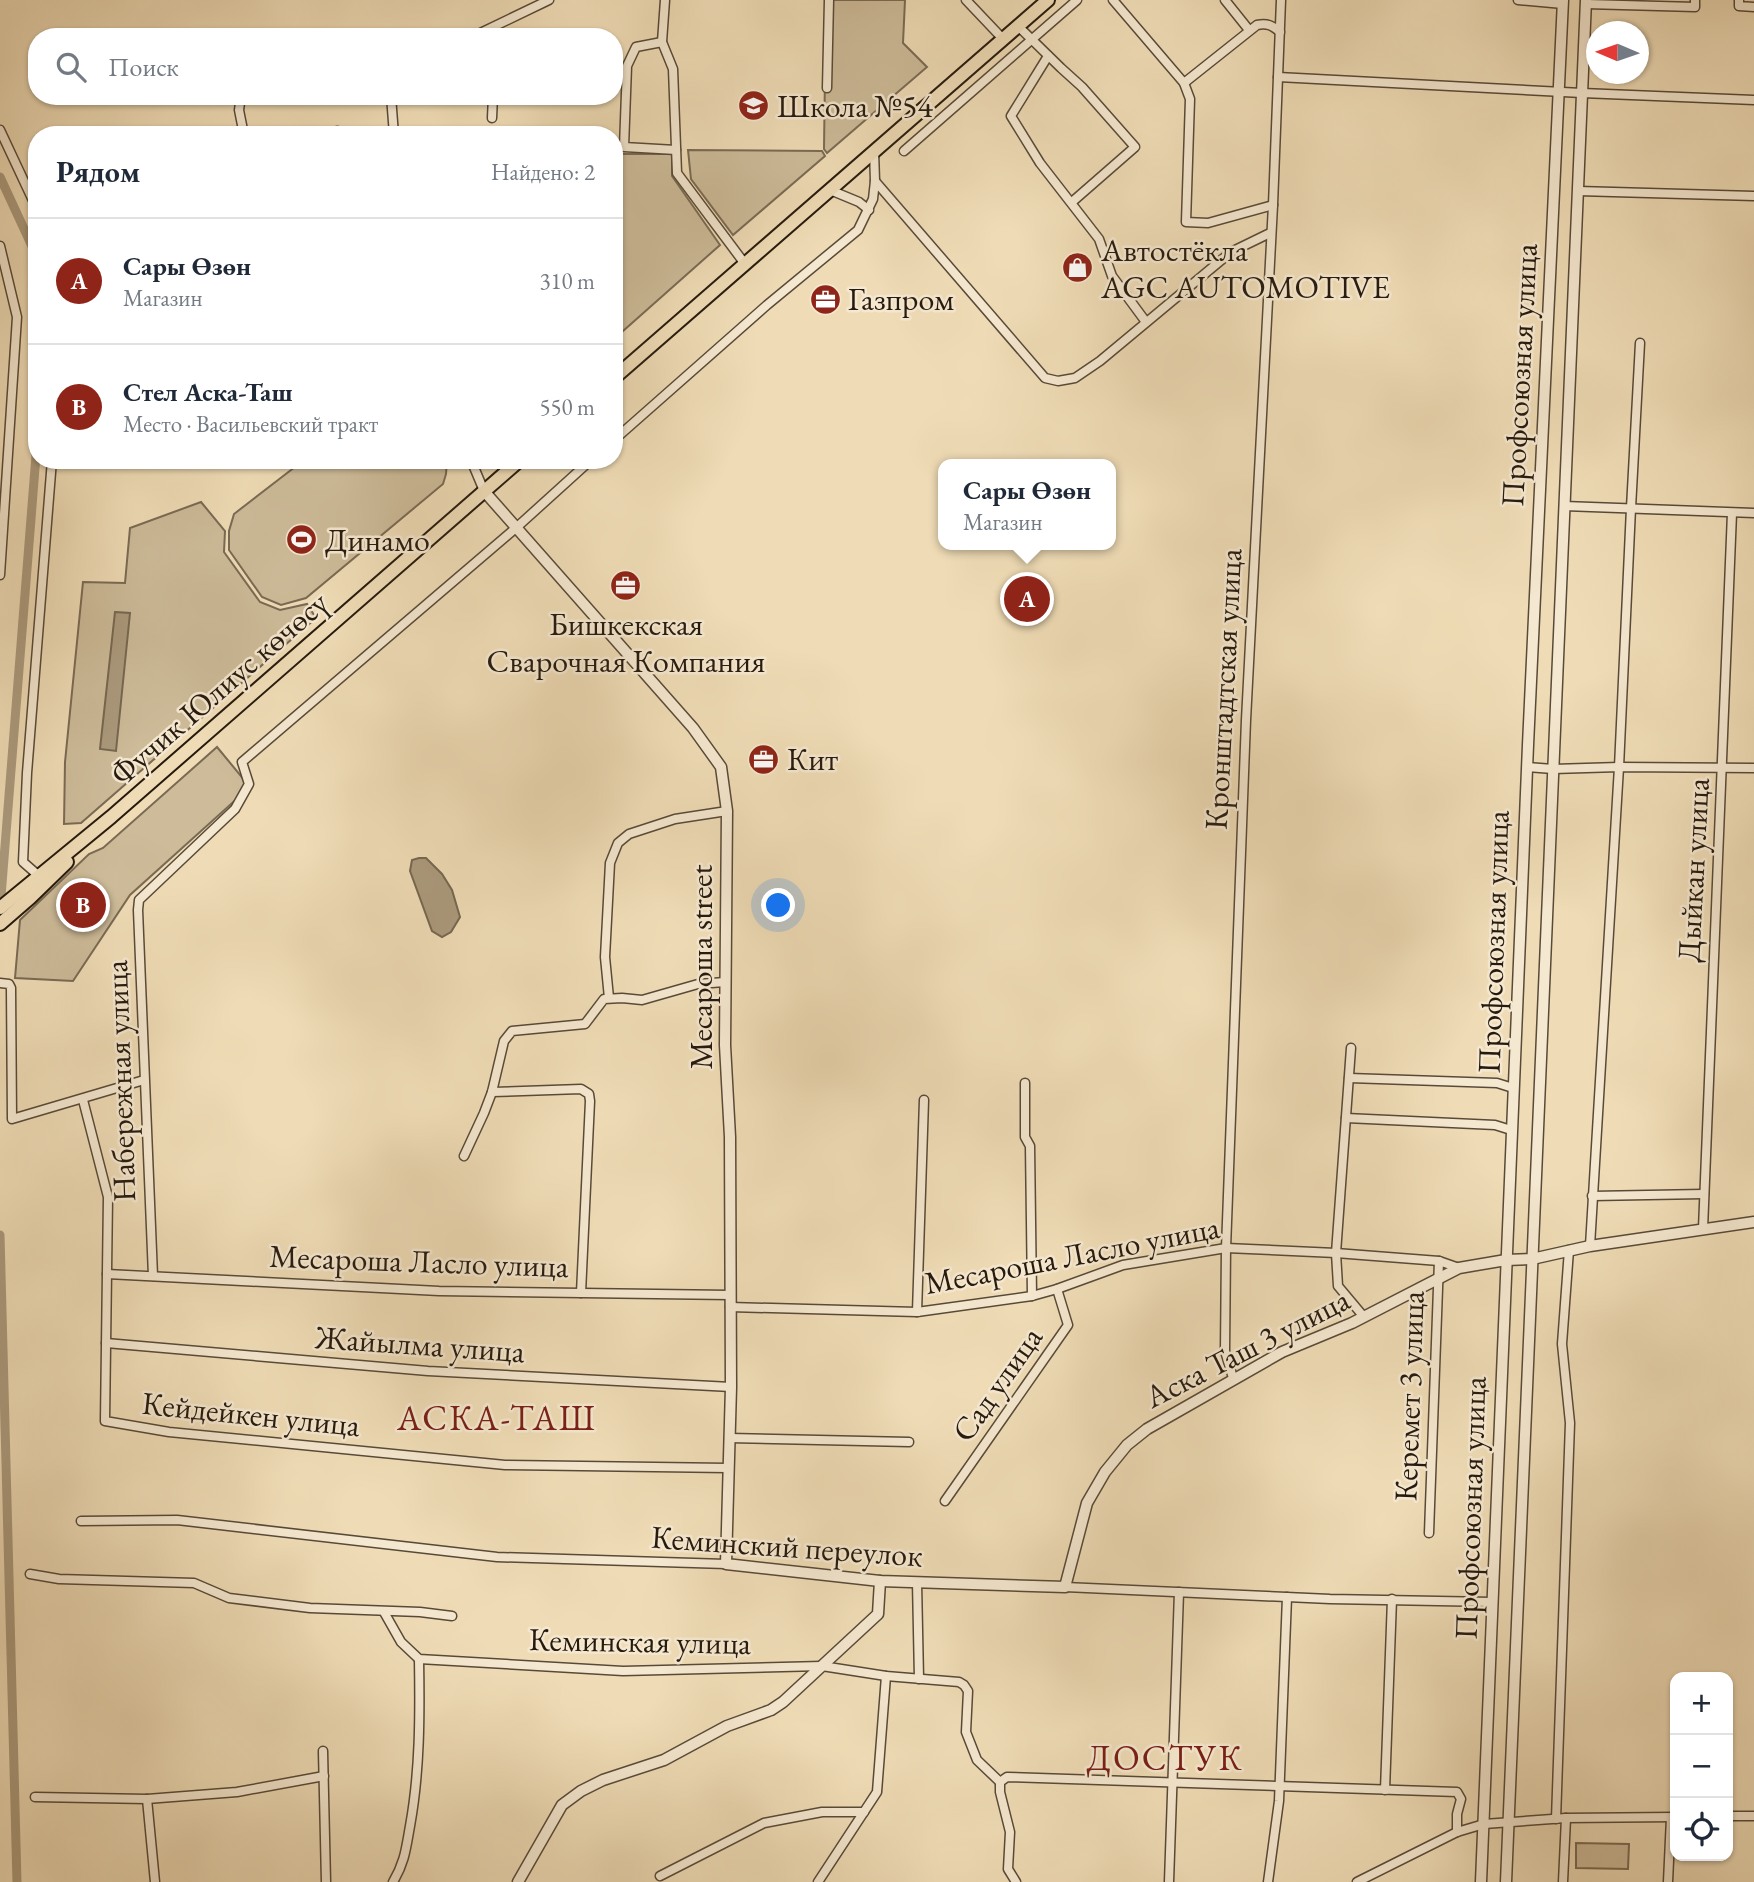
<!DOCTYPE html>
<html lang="ru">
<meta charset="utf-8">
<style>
:root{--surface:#fff;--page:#f2f2f3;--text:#1f2937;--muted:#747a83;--line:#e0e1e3;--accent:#8f2418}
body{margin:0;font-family:"EB Garamond",serif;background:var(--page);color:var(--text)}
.controls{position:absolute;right:21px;bottom:21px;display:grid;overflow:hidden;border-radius:14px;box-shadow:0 2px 5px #0004}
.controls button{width:63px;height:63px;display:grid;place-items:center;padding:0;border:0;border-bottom:2px solid var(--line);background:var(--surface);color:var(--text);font:35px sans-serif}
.compass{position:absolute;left:1586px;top:21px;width:63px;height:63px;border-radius:50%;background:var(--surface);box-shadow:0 2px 5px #0004;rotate:272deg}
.you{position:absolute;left:779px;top:906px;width:24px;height:24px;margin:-18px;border:5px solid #fff;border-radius:50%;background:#1a73e8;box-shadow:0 0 0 10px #1a73e833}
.badge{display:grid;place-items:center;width:46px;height:46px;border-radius:50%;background:var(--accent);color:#fff;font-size:23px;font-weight:700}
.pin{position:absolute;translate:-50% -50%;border:4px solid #fff;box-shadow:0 2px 7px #0006}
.popup{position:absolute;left:938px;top:459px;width:178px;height:91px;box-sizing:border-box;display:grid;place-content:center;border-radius:14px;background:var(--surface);filter:drop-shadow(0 2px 5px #0005);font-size:23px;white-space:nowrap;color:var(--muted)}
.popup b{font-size:26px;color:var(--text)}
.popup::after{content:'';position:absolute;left:50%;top:100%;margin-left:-14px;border:14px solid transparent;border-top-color:var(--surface)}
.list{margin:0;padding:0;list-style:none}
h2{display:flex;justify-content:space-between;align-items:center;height:91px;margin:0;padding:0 28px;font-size:30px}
h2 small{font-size:23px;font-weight:400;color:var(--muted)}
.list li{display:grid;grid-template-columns:46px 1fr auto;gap:21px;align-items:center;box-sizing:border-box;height:126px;padding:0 28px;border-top:2px solid var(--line)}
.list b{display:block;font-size:26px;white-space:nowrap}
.list p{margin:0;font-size:23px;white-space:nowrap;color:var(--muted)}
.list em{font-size:23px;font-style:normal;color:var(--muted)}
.icon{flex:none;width:38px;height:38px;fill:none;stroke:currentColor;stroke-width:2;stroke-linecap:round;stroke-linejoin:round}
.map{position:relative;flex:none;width:1754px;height:1882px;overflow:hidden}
.search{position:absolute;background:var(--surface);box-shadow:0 2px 5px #0004;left:28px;top:28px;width:595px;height:77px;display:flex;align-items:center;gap:18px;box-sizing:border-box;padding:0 24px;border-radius:28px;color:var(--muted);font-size:26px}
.panel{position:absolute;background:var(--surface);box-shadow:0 2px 5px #0004;left:28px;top:126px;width:595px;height:343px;border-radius:28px}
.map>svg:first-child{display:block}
.green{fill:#cdbb99;stroke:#7a6a54;stroke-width:2}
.water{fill:#ab9a7d;stroke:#766751;stroke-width:2}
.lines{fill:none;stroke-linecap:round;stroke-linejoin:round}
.canal{stroke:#ab9a7d;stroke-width:9}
.minor-casing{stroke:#584a38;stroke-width:11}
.tertiary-casing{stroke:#584a38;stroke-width:13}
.primary-casing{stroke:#261a0e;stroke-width:16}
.minor{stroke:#f5e8d0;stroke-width:8}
.tertiary{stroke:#f5e8d0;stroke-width:10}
.primary{stroke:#efdcb6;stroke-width:12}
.labels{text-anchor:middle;stroke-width:5;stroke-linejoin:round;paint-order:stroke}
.poi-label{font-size:32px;fill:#261a0e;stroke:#f5e8d0;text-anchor:start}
.street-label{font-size:32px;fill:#261a0e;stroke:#f5e8d0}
.quarter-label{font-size:35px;letter-spacing:2px;fill:#7a1f14;stroke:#f5e8d0}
</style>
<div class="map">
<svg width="1754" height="1882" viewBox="0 0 1754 1882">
<rect width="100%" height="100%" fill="#efdcb6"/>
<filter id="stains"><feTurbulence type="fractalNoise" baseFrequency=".00286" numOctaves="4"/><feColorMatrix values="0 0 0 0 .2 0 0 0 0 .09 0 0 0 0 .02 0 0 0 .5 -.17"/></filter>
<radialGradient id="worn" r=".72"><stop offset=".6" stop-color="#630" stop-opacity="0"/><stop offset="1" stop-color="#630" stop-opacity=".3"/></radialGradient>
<g class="green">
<path d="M826,0h79l-2,43 24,24 -100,86 -3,-4z"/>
<path d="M688,150l134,1 3,5 -92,79 -42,-56z"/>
<path d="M614,154h58v22l48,69 -106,94z"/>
<path d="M304,460h143l-1,14 -3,10 -137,114 -25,7 -19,-8 -33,-47v-19l5,-17z"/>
<path d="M201,502l24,29 -1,21 36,50 20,8 27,-6 9,14 -235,205 -17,1 1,-62 18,-180 42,1 5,-55z"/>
<path d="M217,747l33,40 -120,108 -57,86 -58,-3 5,-58 69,-66 14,-6z"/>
<path d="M1576,1843l53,1 -1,25 -52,-1z"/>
</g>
<g class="water">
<path d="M115,612l15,1 -14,138 -16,-2z"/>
<path d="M419,858h7l16,16 10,16 8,27 -9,15 -9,5 -10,-6 -22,-60 2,-11z"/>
</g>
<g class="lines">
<g class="canal">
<path d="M0,177l37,80"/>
<path d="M0,909l37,-466"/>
<path d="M0,1235l17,647"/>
</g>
<defs>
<g id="minor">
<path d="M665,0l-3,42 11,27 4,104 68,91"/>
<path d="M966,0l37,39"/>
<path d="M1113,0l71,83 6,16 -4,123 22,1 65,-18"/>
<path d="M1225,0l24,30"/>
<path d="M1518,0l45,4"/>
<path d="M1739,0v6l15,1"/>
<path d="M1586,4l109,3v-7"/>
<path d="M1018,26l43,42 21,19 53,60 -63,55"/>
<path d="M472,37l77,-37"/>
<path d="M662,42l-26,5 -9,19 -3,81 52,3"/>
<path d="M1048,56l-37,60 29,47 59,76 13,37 34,46"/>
<path d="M1278,77l304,16 172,7"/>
<path d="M1184,83l73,-58c10,-2 15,0 23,7"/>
<path d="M827,88l2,-88"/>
<path d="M241,96l-2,14 5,25"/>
<path d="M391,96l3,39"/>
<path d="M492,118l1,-22"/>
<path d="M0,130l37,79"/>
<path d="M328,135l9,-4"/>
<path d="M904,151l173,-151"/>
<path d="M875,181l170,197 13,3 17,-3 25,-17 131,-109 39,-19"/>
<path d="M830,190l29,12 10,8"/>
<path d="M1578,191l176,5"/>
<path d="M0,246l17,71 -17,258"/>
<path d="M614,440l153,-135 91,-75 15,-31 2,-18 -1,-30"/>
<path d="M471,460l13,31"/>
<path d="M1564,506l190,7"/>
<path d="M1527,767l26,2 66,-2 135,1"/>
<path d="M39,876l-16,-14 4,-89 25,-313"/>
<path d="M0,983l9,1 2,4 1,131 132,-39"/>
<path d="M609,998l-4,-41 5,-94 8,-20 11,-9 46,-15 52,-8"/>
<path d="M1351,1048l-15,205 2,33 26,31"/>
<path d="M1349,1078l148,5 16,5"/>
<path d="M1025,1083v54l5,9 2,150"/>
<path d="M492,1092l89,-3 8,5 1,7 -9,192"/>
<path d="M83,1100l25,97 -3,224 64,11 336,33 223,3"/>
<path d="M1346,1118l149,7 16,5"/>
<path d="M464,1156l20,-43 8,-21 12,-51 8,-10 73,-7 19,-25 18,-1 20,2 56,-16 27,-2"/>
<path d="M1592,1196l112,-2"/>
<path d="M1703,1229l29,-716"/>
<path d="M1590,1246l29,-479 12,-259 9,-165"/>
<path d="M107,1274l332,17 291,4"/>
<path d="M153,1276l-15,-366 1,-10 96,-91 14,-25 -7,-22 275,-235 74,-67"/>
<path d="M730,1307l187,5 115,-16 25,-7 66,-24 103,-17 110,5 103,8 20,7"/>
<path d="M917,1312l7,-212"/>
<path d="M106,1343l322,28 303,16"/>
<path d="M1233,1378l-8,-27 1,-103 20,-528 27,-515 8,-205"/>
<path d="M729,1438l180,4"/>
<path d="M945,1501l123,-176 -11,-36"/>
<path d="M81,1521l96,-1 320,37 229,7"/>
<path d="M1429,1533l10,-272"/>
<path d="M30,1574l29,5 135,4 35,15 81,10 110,4 32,4"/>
<path d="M917,1582l2,97"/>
<path d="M1065,1587l265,12 162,3"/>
<path d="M384,1612l17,30 18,17 204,12 199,-5 64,10 73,6 5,3 4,6 -2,41 11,28 23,22"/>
<path d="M323,1751l3,131"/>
<path d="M1385,1790l7,-191"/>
<path d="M35,1797l112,2 90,-7 87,-16"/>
<path d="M147,1799l8,83"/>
<path d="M1728,1816h26"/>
<path d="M1556,1819l14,-396 -8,-79 7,-94"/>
<path d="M660,1876l104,-53 58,-11h42"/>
<path d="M393,1882c12,-20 13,-34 17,-56 10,-55 10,-111 9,-167"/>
<path d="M818,1882l59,-90 9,-116"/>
<path d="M1016,1882l-8,-13 2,-37 -10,-40v-10l7,-5 450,15 4,7 -4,15v18"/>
<path d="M1169,1882l10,-290"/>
<path d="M1268,1882l11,-81 8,-204"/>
<path d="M1357,1882l100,-50 27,-8 82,-6 109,-1"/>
<path d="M1563,1882l3,-64"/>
<path d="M1668,1882l3,-64"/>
</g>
<g id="tertiary">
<path d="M484,491l209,237 28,39 6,44 -2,234 5,92 1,250 -5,177 154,17 185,6 22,-84 18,-31 22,-27 20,-16 135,-77 70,-29 107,-55 47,-8 26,-1 58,-13 164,-24"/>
<path d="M518,1882l44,-77 19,-14 22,-11 61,-20 63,-34 44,-16 12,-8 95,-88 2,-33"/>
<path d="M1481,1882l47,-1137 35,-745"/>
<path d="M1506,1882l80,-1882"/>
</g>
<g id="primary">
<path d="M614,378l434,-378"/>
<path d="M0,908l111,-91 409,-357"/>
<path d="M0,924l30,-26 37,-36"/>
</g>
</defs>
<use href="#minor" class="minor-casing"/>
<use href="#tertiary" class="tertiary-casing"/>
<use href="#primary" class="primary-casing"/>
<use href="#minor" class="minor"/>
<use href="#tertiary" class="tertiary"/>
<use href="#primary" class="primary"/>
</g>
<defs>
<symbol id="school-disc" viewBox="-11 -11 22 22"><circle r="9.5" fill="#8f2418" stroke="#f5e8d0"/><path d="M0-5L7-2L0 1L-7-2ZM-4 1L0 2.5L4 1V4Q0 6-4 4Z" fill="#fff"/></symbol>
<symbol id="shop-disc" viewBox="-11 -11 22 22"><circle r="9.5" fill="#8f2418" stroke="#f5e8d0"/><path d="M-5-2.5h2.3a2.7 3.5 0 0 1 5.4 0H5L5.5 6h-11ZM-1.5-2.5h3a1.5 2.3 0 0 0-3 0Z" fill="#fff"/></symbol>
<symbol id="office-disc" viewBox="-11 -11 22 22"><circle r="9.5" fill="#8f2418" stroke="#f5e8d0"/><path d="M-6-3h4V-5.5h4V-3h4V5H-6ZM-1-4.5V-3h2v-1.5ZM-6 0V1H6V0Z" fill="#fff"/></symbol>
<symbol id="stadium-disc" viewBox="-11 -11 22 22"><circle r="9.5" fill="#8f2418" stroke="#f5e8d0"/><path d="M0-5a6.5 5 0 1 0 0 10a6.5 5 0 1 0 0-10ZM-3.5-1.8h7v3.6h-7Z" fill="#fff"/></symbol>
</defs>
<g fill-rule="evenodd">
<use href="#school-disc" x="736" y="88" width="35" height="35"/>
<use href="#shop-disc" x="1060" y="250" width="35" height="35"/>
<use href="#office-disc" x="808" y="282" width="35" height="35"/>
<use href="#stadium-disc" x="284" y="522" width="35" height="35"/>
<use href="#office-disc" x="608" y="568" width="35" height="35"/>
<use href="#office-disc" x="746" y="742" width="35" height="35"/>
</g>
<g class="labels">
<g class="poi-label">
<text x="777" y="117">Школа №54</text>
<text x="1101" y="261">Автостёкла<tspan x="1101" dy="37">AGC AUTOMOTIVE</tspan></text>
<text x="848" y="310">Газпром</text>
<text x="325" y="551">Динамо</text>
<text x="626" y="635" text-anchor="middle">Бишкекская<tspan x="626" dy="37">Сварочная Компания</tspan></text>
<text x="787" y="770">Кит</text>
</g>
<g class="street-label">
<text transform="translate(1519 375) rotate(-87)" y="11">Профсоюзная улица</text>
<text transform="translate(219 688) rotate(-41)" y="11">Фучик Юлиус көчөсү</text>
<text transform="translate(1223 689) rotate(-87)" y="11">Кронштадтская улица</text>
<text transform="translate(1693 870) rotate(-87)" y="11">Дыйкан улица</text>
<text transform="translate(1493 942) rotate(-88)" y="11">Профсоюзная улица</text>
<text transform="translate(701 967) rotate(-90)" y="11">Месароша street</text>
<text transform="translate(120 1081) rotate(-92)" y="11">Набережная улица</text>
<text transform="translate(1072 1255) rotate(-11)" y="11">Месароша Ласло улица</text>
<text transform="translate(419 1261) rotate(2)" y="11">Месароша Ласло улица</text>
<text transform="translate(420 1344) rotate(4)" y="11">Жайылма улица</text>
<text transform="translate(1247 1348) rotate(-27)" y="11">Аска Таш 3 улица</text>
<text transform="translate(997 1384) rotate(-55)" y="11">Сад улица</text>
<text transform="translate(1409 1396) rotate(-88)" y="11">Керемет 3 улица</text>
<text transform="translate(251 1414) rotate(6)" y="11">Кейдейкен улица</text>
<text transform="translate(1470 1508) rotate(-88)" y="11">Профсоюзная улица</text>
<text transform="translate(787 1546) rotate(4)" y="11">Кеминский переулок</text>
<text transform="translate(640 1641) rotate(1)" y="11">Кеминская улица</text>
</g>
<g class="quarter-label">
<text x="497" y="1430">АСКА-ТАШ</text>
<text x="1165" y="1770">ДОСТУК</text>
</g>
</g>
<rect width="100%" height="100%" filter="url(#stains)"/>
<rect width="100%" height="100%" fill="url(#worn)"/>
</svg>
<div class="controls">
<button>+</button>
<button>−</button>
<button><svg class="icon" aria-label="locate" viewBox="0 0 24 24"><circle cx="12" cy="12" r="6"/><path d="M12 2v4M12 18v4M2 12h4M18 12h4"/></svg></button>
</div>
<svg class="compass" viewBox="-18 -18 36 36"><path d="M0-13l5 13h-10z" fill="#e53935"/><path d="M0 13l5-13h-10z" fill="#747a83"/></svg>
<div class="you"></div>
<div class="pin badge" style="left:1027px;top:599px">A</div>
<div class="popup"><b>Сары Өзөн</b>Магазин</div>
<div class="pin badge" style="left:83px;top:905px">B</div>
<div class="search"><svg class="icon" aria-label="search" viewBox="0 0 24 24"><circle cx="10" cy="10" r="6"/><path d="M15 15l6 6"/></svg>Поиск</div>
<section class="panel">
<h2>Рядом<small>Найдено: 2</small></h2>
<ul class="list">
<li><span class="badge">A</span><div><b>Сары Өзөн</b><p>Магазин</p></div><em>310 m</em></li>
<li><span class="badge">B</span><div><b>Стел Аска-Таш</b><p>Место · Васильевский тракт</p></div><em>550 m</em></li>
</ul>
</section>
</div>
